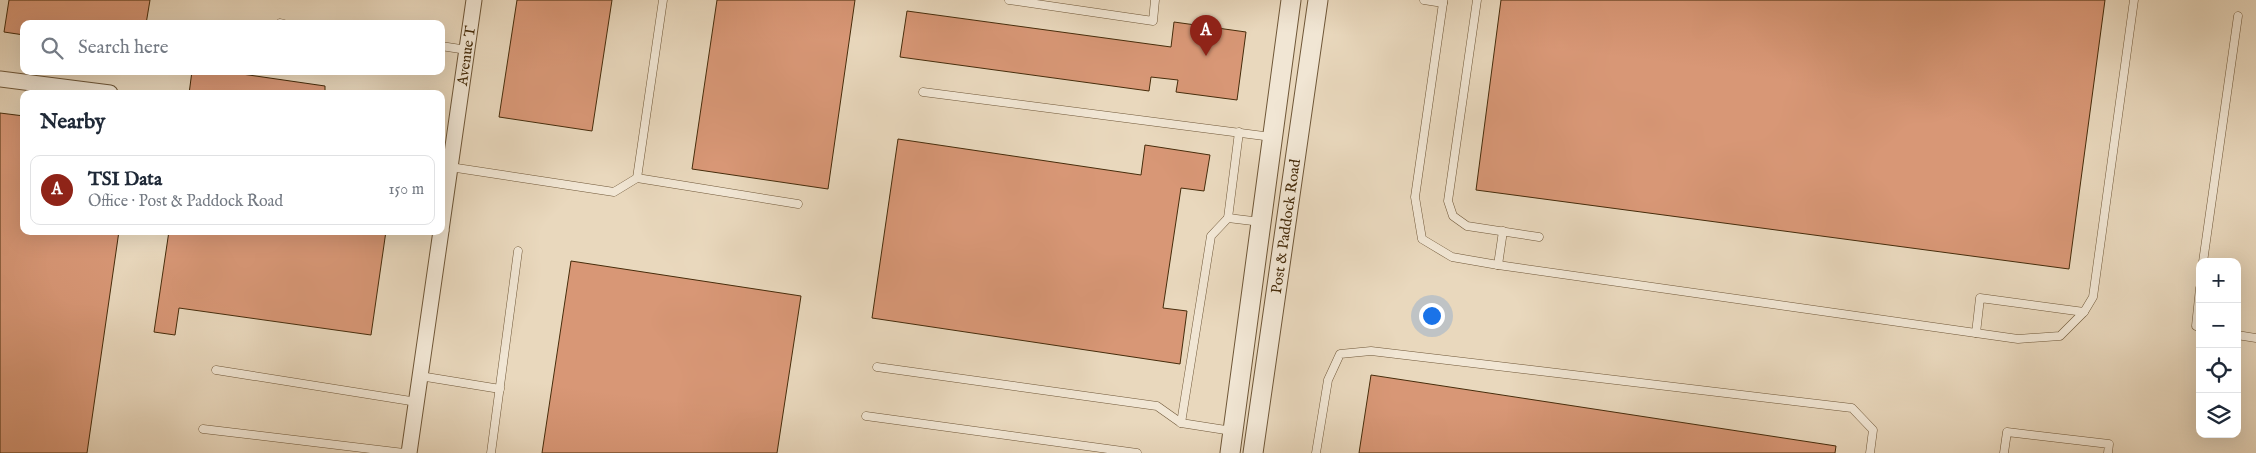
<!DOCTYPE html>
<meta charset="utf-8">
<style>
:root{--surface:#fff;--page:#f2f2f3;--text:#1f2937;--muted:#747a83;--line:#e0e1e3;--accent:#8f2418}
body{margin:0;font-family:"IM FELL English",serif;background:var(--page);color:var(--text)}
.controls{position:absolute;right:15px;bottom:15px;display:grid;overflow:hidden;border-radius:10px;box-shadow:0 5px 20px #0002}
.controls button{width:45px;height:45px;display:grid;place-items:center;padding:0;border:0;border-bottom:1px solid var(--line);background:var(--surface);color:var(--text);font:25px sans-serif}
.you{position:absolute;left:1431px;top:315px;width:18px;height:18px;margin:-12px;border:4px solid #fff;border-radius:50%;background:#1a73e8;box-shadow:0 0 0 8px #1a73e833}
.badge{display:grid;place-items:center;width:32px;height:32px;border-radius:50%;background:var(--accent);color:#fff;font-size:16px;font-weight:700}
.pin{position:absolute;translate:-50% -41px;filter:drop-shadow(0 1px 2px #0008)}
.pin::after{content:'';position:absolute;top:26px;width:18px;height:15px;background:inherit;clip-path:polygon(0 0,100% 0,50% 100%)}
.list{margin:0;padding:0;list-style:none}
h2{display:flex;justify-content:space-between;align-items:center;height:65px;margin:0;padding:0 20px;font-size:21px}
h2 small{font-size:16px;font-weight:400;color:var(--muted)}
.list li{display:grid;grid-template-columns:32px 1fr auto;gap:15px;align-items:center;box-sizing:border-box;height:70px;margin:0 10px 10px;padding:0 10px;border:1px solid var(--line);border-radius:10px}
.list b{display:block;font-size:19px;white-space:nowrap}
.list p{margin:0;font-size:16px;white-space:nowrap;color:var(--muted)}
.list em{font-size:16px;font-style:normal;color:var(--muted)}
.icon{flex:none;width:28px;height:28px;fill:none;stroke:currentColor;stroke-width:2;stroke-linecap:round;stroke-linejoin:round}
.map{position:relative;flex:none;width:2256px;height:453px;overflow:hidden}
.search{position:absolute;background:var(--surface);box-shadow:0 5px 20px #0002;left:20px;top:20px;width:425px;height:55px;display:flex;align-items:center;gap:12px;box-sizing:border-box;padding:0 18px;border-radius:10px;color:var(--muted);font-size:19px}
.panel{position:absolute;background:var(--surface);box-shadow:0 5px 20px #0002;left:20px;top:90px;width:425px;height:145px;border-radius:10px}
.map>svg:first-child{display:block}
.building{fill:#d89776;stroke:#462c0b}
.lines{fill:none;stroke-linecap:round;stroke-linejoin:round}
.service-casing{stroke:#6f5738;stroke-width:9}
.minor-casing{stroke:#6f5738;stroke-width:17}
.tertiary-casing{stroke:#6f5738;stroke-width:21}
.service{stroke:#f1e6d4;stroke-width:8}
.minor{stroke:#f1e6d4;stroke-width:15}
.tertiary{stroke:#f1e6d4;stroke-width:19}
.labels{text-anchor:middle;stroke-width:4;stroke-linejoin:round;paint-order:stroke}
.street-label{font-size:15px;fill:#462c0b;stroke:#f1e6d4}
</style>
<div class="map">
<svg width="2256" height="453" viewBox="0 0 2256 453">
<rect width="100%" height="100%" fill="#e9d8bd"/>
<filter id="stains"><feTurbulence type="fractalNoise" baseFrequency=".004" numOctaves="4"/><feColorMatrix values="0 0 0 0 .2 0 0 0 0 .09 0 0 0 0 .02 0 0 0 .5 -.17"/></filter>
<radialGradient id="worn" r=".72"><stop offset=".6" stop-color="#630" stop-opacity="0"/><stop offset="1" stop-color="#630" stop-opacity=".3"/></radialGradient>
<g class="building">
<path d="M9,0h141l-4,24h-122v11l-20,-3z"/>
<path d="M517,0h95l-20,131 -93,-14z"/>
<path d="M717,0h138l-27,189 -136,-20z"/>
<path d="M1501,0h604l-36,269 -593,-79z"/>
<path d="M907,11l264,36 3,-25 72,10 -9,68 -61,-8 2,-12 -27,-3 -2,14 -249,-34z"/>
<path d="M192,71h29l104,15v8h-136z"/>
<path d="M0,113l24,3v115h95l-32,222h-87z"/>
<path d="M898,139l243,36 4,-30 65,10 -6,36 -23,-3 -18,120 24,3 -7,53 -308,-46z"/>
<path d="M169,231h217l-15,104 -192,-27 -4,27 -21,-3z"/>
<path d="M571,261l230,35 -24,157h-235z"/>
<path d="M1371,375l465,71 -1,7h-476z"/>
</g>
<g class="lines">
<defs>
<g id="service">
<path d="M1009,0l144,21 2,-21"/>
<path d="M1424,0l19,3v-3"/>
<path d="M1477,0l-29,201 5,15 14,10 72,11"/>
<path d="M1443,3l-28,194 7,42 30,18 46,8 520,74 42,-3 24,-24 9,-15 41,-297"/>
<path d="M280,23l4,1"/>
<path d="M441,46l26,4"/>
<path d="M923,92l349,45"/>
<path d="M1239,132l-11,86 33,4"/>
<path d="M450,167l164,25 23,-14 26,-178"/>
<path d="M637,178l161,26"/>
<path d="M1228,218l-17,18 -30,187 51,8"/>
<path d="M2203,262l35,-246"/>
<path d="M1498,265l5,-34"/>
<path d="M2200,288l-4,38 4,2"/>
<path d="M1976,333l4,-35 104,14"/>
<path d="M2237,335l19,3"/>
<path d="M877,367l280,39 24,17"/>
<path d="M216,370l201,32"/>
<path d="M420,376l80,13"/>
<path d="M866,416l271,37"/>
<path d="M203,429l201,24"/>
<path d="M491,453l27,-202"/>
<path d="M1316,453l12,-73 12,-26 31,-3 481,57 21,22 -3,23"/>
<path d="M2004,453l3,-21 102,12 -1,9"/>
</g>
<g id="minor">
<path d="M0,79l110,14"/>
<path id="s1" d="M441,230l33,-230"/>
<path d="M409,453l32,-222"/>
</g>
<g id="tertiary">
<path d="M1230,453l61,-453"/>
<path id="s2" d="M1253,453l65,-453"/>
</g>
</defs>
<use href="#service" class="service-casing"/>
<use href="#minor" class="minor-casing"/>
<use href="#tertiary" class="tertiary-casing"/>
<use href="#service" class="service"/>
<use href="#minor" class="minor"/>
<use href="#tertiary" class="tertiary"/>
</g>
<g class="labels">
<g class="street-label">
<text dy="5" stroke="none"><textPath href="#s1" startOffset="176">Avenue T</textPath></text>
<text dy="5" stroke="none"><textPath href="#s2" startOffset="229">Post &amp; Paddock Road</textPath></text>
</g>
</g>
<rect width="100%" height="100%" filter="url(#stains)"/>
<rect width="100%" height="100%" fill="url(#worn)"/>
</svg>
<div class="controls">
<button>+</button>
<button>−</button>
<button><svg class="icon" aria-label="locate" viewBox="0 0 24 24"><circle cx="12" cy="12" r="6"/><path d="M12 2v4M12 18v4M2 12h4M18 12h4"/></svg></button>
<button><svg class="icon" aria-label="layers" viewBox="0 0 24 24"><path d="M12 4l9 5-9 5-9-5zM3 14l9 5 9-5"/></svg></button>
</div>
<div class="you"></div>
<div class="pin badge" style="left:1206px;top:56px">A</div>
<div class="search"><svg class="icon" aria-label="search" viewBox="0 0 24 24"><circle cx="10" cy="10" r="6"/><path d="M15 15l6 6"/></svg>Search here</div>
<section class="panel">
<h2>Nearby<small></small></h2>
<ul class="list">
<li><span class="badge">A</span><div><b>TSI Data</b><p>Office · Post &amp; Paddock Road</p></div><em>150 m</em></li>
</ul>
</section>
</div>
